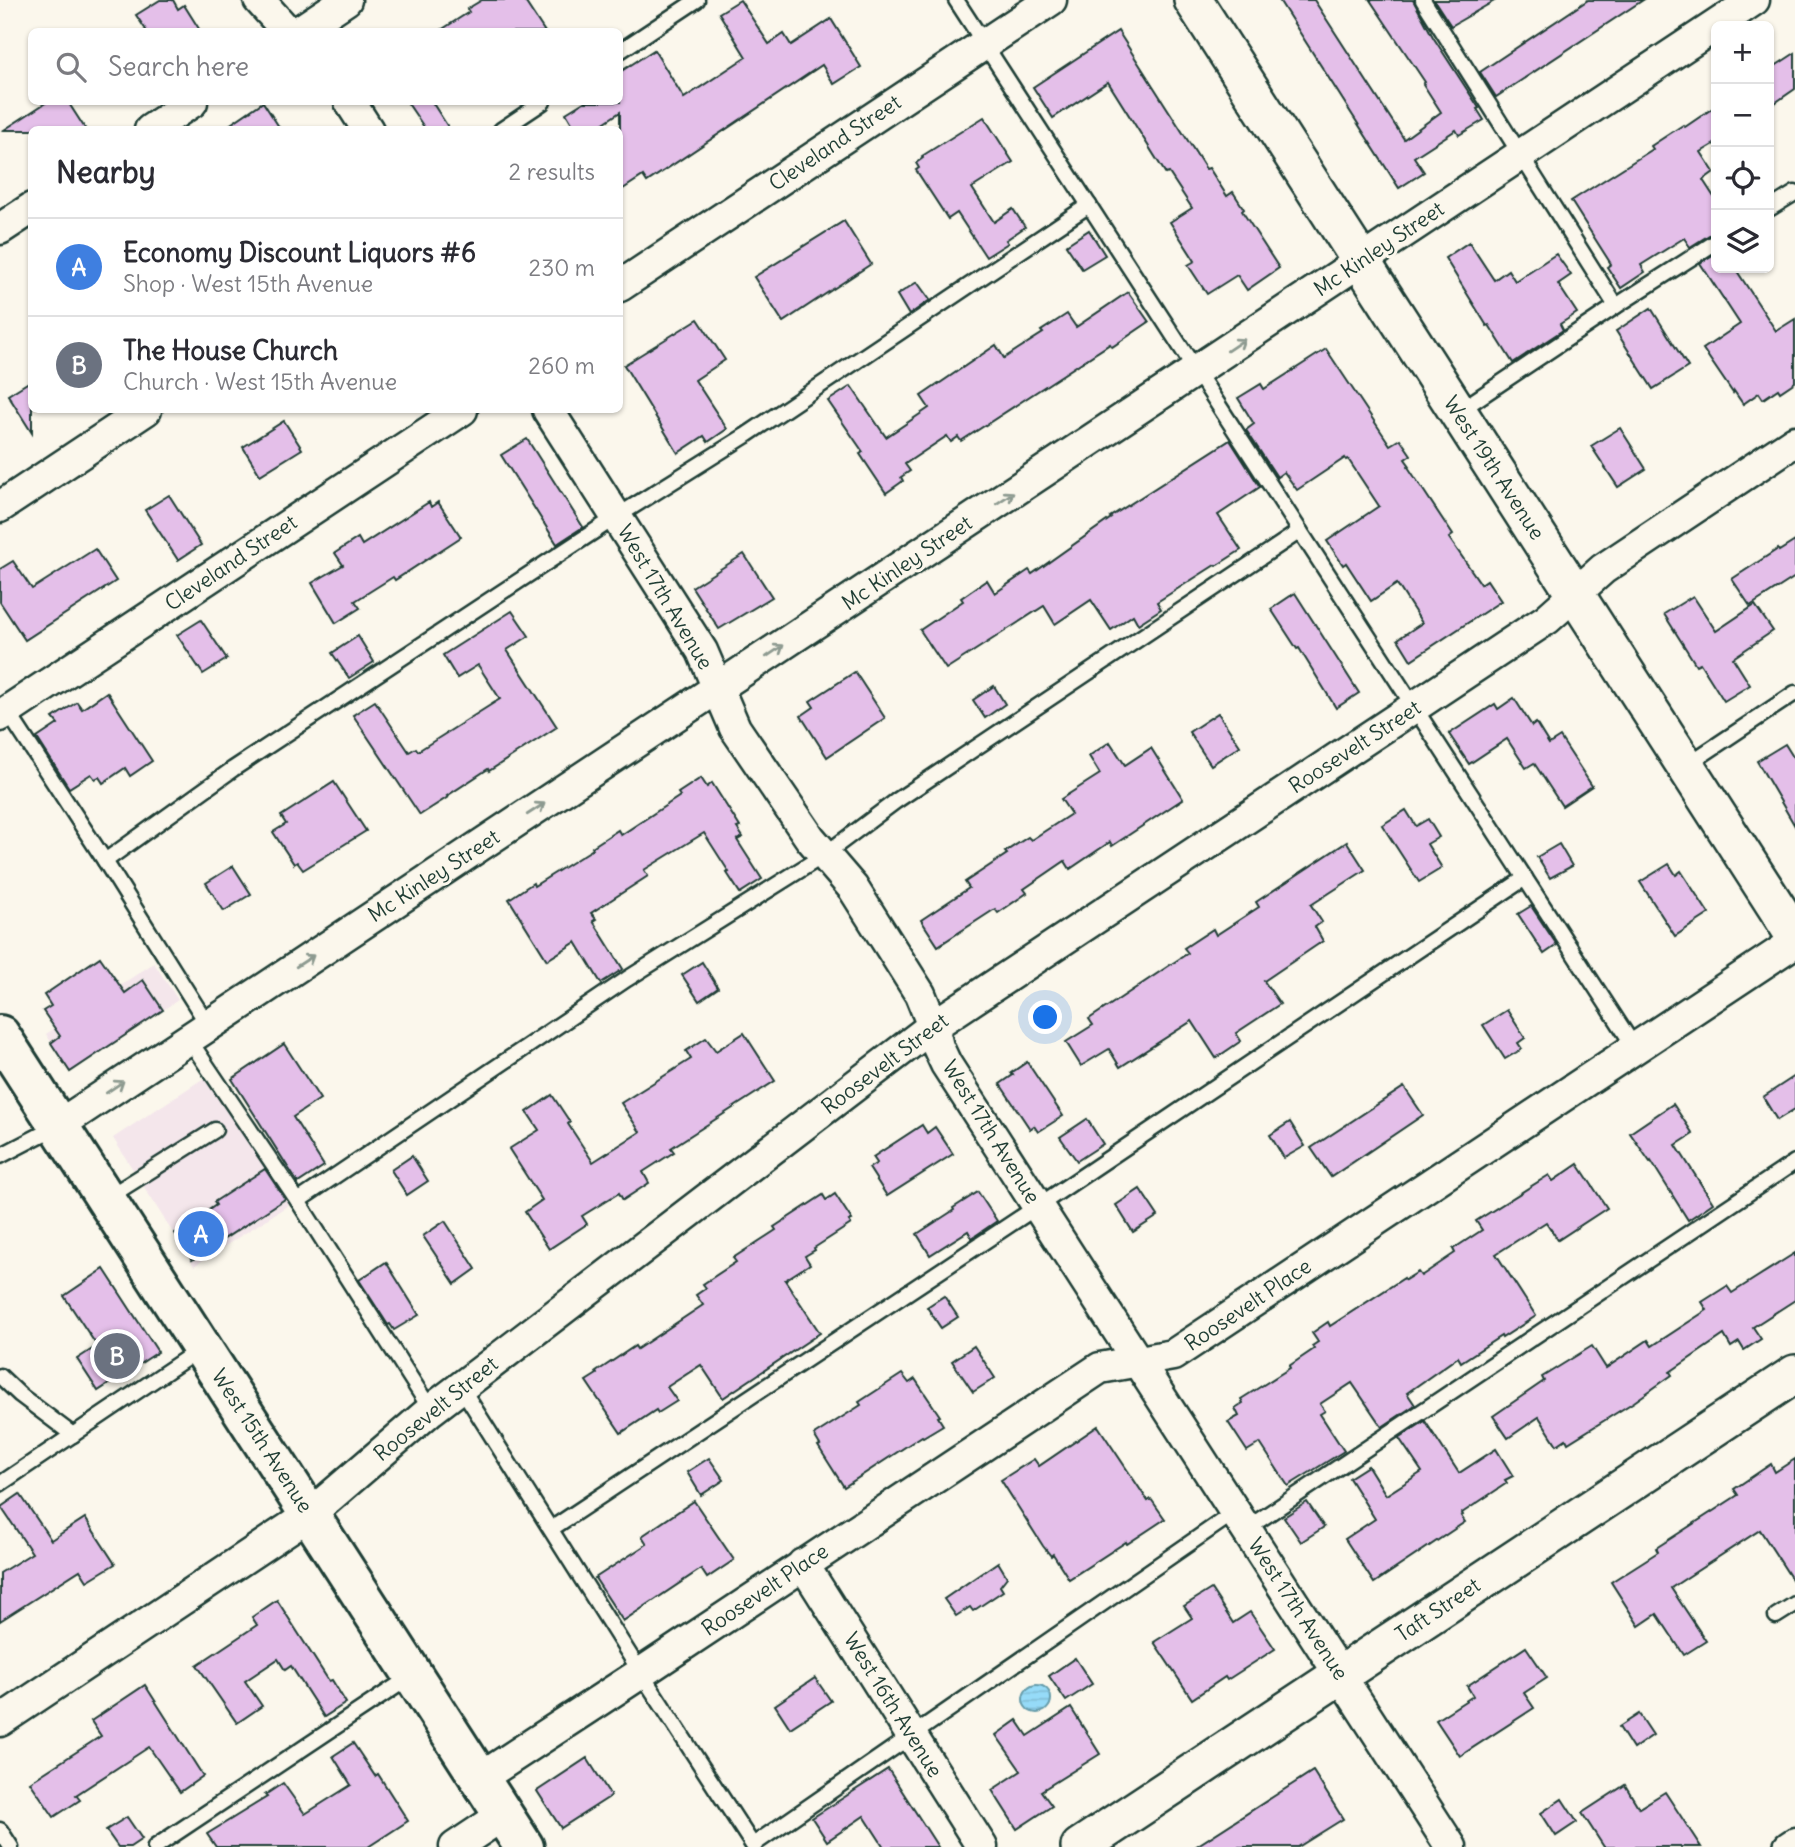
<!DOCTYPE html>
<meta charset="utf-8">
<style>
:root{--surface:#fff;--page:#f2f2f3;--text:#2b2b33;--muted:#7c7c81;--line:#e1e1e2;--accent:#1f6fb2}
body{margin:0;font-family:Delius,sans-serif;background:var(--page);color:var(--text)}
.controls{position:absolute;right:21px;top:21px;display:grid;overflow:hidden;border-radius:10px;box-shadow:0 2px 5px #0004}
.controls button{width:63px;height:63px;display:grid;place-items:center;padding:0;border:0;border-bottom:2px solid var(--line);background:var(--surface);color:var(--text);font:35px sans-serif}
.you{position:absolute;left:1046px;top:1018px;width:24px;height:24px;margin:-18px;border:5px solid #fff;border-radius:50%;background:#1a73e8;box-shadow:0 0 0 10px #1a73e833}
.badge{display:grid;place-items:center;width:46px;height:46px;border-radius:50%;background:var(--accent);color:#fff;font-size:23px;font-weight:700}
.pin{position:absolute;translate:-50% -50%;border:4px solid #fff;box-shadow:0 2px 7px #0006}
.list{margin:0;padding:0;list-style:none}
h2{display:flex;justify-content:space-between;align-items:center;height:91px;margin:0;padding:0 28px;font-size:30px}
h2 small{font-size:23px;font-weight:400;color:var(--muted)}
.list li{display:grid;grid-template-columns:46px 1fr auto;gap:21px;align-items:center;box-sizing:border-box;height:98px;padding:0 28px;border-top:2px solid var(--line)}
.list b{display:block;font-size:26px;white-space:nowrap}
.list p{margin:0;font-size:23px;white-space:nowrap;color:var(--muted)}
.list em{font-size:23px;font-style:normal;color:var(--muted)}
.icon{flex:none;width:38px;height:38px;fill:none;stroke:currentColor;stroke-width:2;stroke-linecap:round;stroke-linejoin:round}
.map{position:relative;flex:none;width:1795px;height:1847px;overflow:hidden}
.search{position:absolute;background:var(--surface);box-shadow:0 2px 5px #0004;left:28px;top:28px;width:595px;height:77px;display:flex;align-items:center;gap:18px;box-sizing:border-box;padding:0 24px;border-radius:10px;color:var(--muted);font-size:26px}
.panel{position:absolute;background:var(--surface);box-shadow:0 2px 5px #0004;left:28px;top:126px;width:595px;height:287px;border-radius:10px}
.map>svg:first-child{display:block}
.built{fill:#f4e6eb}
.water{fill:url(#water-rules);stroke:#669caa;stroke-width:2}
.building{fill:#e4bfe9;stroke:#1f3d34;stroke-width:2}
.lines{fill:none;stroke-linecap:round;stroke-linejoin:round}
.service-casing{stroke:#1f3d34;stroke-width:19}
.minor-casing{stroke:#1f3d34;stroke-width:35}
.tertiary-casing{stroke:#1f3d34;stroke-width:42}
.secondary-casing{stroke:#1f3d34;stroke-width:44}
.service{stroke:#fbf7ec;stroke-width:14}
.minor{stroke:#fbf7ec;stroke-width:30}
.tertiary{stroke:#fbf7ec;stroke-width:37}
.secondary{stroke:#fbf7ec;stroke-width:38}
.oneway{stroke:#8d9a90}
.labels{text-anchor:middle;stroke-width:6;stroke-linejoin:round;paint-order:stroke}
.street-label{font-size:21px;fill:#1f3d34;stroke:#fbf7ec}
</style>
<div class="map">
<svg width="1795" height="1847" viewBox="0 0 1795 1847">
<defs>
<pattern id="water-rules" width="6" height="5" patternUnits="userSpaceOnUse" patternTransform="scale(1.75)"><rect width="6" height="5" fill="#96dbf8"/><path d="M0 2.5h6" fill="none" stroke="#81bdd5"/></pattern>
</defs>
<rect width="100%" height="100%" fill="#fbf7ec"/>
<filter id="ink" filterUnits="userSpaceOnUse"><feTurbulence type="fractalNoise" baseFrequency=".0143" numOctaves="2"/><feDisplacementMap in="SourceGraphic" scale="14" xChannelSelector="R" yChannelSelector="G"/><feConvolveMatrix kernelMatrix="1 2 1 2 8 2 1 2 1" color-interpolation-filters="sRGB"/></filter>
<g filter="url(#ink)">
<g class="built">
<path d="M154,963l24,37 -108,72 -24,-38z"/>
<path d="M207,1076l83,128 -96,62 -81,-128z"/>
</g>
<circle class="water" cx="1037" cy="1699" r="14"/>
<g class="building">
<path d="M160,0h13l5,9 6,-4 17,27h-58l3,-2 -10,-15z"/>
<path d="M482,0h42l21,32h-107l31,-20 -2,-3z"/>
<path d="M740,0l29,44 15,-10 7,11 40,-26 30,48 -27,17 -12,-19 -175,117 -4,-6 -23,15v-79l-27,18h-17l-10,-17 18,-11h36v-30l34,-22 30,48 62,-41 -27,-44z"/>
<path d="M1279,0h35l90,139 37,-27 -18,-28 2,-2 -55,-82h43l20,37 46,71 -2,1 7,11 -25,15 -3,-5 -42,27 10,15 -25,16z"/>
<path d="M1434,0h62l-45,26z"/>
<path d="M1588,0h55l-147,97 -16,-25z"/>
<path d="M1118,31l88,138 3,-1 18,28 6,-4 11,17 -2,2 37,57 -32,22 -10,-15 -30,19 -19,-29 7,-4 -25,-39 22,-14 -23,-35 -3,1 -58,-92 -55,36 -20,-31z"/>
<path d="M1795,53v36l-26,18v-37z"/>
<path d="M47,102h21l18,28h-82z"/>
<path d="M263,102l18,28h-59z"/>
<path d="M407,102h25l18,28h-24z"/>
<path d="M1716,106v37l-15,9 13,20 -11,8 13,20v32l-5,2 -21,13 -6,-9 -43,27 4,7 -24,16 -14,-21 4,-3 -40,-63 82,-52 -2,-3 32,-21 2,2z"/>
<path d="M984,117l29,45 -41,26 22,34 19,-13 12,18 -19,13 2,3 -22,14 -29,-44 -9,6 -32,-49 3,-2 -3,-5 7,-5 -1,-2z"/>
<path d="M844,221l27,43 -88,58 -29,-45z"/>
<path d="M1089,230l16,25 -23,14 -16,-24z"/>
<path d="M1469,242l25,38 14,-10 7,11 41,-27 15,21 -13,9 19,29 -17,11 3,6 -50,33 -24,-38 -2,1 -42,-68z"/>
<path d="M1716,253v15h19l41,63 19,-12v63l-15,10 -2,-3 -15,10 -4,-6 -16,11 -9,-13 -1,2 -30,-44 37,-25 -40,-61z"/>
<path d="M917,282l13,18 -21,15 -12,-20z"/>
<path d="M1128,292l21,30 -37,25 -2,-3 -149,97 -3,-4 -7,5 -4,-6 -42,28 5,7 -9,6 2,4 -17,12 -26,-39 3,-2 -35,-51 23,-15 35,51 43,-29 -8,-12 75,-51 8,13 39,-25 -2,-2 26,-17 9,13z"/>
<path d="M1651,308l37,59 -35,22 -37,-58z"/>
<path d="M698,319l27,41 -30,20 32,49 -19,13 -4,-6 -26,17 -54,-88z"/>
<path d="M1326,349l64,96 10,-6 11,16 -6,4 5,7 -2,1 45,68 -4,3 32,46 6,-4 14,21 -90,59 -13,-21 24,-16 -25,-39 -26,17 -25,-38 -3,2 -16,-24 52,-35 -31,-47 -2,1 -1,-2 -48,32 -13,-18 -7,5 -31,-47 8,-6 -16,-26 23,-14 3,5z"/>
<path d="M32,380v53l-24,-38z"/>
<path d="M284,421l18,28 -42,26 -17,-28z"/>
<path d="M1620,428l26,41 -28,18 -27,-41z"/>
<path d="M527,439l56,88 -26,17 -56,-89z"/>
<path d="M1230,440l30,47 -42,28 23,35 -25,16 -1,-1 -58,37 4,7 -23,15 -5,-9 -22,15 -20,-30 -36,24 -11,-18 -98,63 -26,-39 43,-29 -2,-3 26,-18 8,13 34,-23 3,4 79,-56 -1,-1z"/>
<path d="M169,495l32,50 -23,15 -33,-50z"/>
<path d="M429,502l2,5 7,-5 23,35 -66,43 -2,-3 -38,24 5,7 -24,15 -24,-40 31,-18 -8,-12 23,-15 4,7z"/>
<path d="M1795,541v36l-45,29 -18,-27 46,-30 1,2z"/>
<path d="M95,549l21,32 -91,59 -25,-38v-33l13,-8 19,28z"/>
<path d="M744,554l28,43 -53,32 -27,-42z"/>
<path d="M1295,593l64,100 -23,15 -37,-60 -2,1 -26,-40z"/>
<path d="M1693,596l23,35 39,-26 18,26 -40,27 17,27 -26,16 -24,-38 -4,2 -32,-51z"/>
<path d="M512,611l17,25 -22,14 50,77 -68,44 -1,-2 -41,27 1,1 -28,18 -67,-100 22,-14 34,51 7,-4 2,3 82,-52 -22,-34 -21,13 -14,-23z"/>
<path d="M201,620l26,39 -24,15 -26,-39z"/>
<path d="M358,636l16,26 -25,16 -17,-25z"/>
<path d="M855,672l30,46 -58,39 -26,-41 13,-9 -4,-6z"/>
<path d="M994,686l11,18 -20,14 -12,-18z"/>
<path d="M107,692l45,69 -22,15 -5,-8 -22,15 -4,-6 -4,2 -4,-5 -22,14 -32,-50 21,-14 -5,-6 24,-16 5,7z"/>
<path d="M1514,698l18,28 4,-3 13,21 11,-7 32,49 -30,20 -28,-43 -8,5 -19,-29 -38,25 -20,-30 46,-30 3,5z"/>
<path d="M1218,713l22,33 -29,19 -22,-33z"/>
<path d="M1110,742l15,23 26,-17 32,51 -71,47 -2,-4 -40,27 -5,-8 -41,28 3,4 -29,20 -3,-4 -57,37 -17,-26 48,-32 -4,-6 42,-28 -2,-2 23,-15 3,3 40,-26 -10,-15 39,-25 -11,-18z"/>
<path d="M1785,744l10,16v66l-38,-65z"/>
<path d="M701,778l6,9 5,-4 28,44 -3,1 6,9 -6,3 25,39 -22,14 -13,-20 2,-1 -25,-39 -60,37 4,6 -57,37 5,6 -3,2 30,48 -22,14 -25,-41 -29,18 -38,-61 24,-16 1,3 59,-37 -1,-2 26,-17 3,5 59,-39 -2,-3z"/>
<path d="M334,782l32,49 -63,39 -6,-8 -3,2 -21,-32 13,-8 -5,-8z"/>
<path d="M1406,810l10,16 12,-7 11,18 -12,7 15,24 -23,14 -37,-57z"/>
<path d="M1347,842l18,28 -54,35 11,17 -7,5 8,14 -59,40 16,23 -44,29 5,8 -25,17 -24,-37 -72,46 -11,-18 -28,17 -15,-24 27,-17 -4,-6 99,-66 -4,-5 29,-19 3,6 43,-28 -3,-5z"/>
<path d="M1559,844l13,22 -22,12 -13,-21z"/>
<path d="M1669,864l7,11 5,-4 28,43 -34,22 -35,-54z"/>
<path d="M233,866l18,28 -27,17 -18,-28z"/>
<path d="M1531,906l26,39 -13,9 -26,-40z"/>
<path d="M100,957l25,36 18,-13 20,30 -93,62 -19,-29 9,-7 -17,-25 8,-5 -7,-11z"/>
<path d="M702,962l16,26 -19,13 -17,-26z"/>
<path d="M1507,1010l18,28 -7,5 4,6 -17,10 -22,-34z"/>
<path d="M744,1033l31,48 -104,67 3,4 -31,20 6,11 -26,17 -4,-7 -37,23 5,8 -38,25 -24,-37 17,-12 -33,-51 30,-19 -12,-18 25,-17 18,27 -2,2 25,38 47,-30 -19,-29 70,-44 -5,-8 20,-13 10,13z"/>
<path d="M284,1044l36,55 -27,18 31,49 -26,17 -66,-104z"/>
<path d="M1027,1062l36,54 -25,16 -4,-6 -4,3 -30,-45 13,-9 -2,-2z"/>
<path d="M1795,1076v33l-18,11 -14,-23z"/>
<path d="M1404,1087l19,28 -92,62 -20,-29z"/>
<path d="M1673,1104l20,30 -17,11 37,58 -25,17 -37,-59 -1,1 -20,-29z"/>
<path d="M1087,1119l16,25 -26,17 -17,-24z"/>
<path d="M1290,1122l15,24 -21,12 -14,-23z"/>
<path d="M922,1125l5,8 8,-6 18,27 -66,42 -18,-28 8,-5 -4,-6z"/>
<path d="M412,1156l16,25 -21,14 -16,-25z"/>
<path d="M1578,1164l29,44 -49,32 -12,-18 -50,32 40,62 -34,22 -1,-2 -40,26 -3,-5 -51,36 8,12 -33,22 -30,-44 -32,21 5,7 -5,3 24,37 -56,35 -28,-43 -13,8 -19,-29 11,-6 -4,-8 8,-5 -2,-4 49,-31 -1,-2 25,-17 -2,-3 6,-4 -6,-9 16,-11 2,4 74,-48 1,2 13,-8 3,4 34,-23 -2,-4 29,-19 -6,-9 73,-46 4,6z"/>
<path d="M265,1169l20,30 -93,61 -17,-27 41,-28 -2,-3z"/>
<path d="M1140,1189l18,27 -25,16 -17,-27z"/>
<path d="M978,1192l19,29 -25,17 -4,-7 -38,24 -13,-21 37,-24 -1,-2z"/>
<path d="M835,1194l17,26 -3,1 2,3 -37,24 1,2 -10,6 5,8 -25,16 35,53 -97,65 -22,-33 -34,22 10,14 -19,12 -2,-3 -35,23 -35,-52 11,-7 -1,-2 39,-26 2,3 66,-44 -7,-10 10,-7 -3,-4 33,-22 -3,-4 43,-28 -2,-3 49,-32 3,5z"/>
<path d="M445,1221l31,48 -21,15 -32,-48z"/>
<path d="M1795,1253v47l-42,27 8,12 -17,11 -5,-8 -8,5 -7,-12 -54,37 2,3 -38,27 -66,41 -2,-4 -9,6 -18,-28 -31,21 -15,-22 51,-35 -2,-4 50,-31 14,22 42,-28 4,6 55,-36 -5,-8 25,-16 5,7z"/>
<path d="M386,1262l33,53 -25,15 -4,-6 -2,1 -29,-45z"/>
<path d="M104,1269l54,83 -60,39 -21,-32 20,-13 -33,-50z"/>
<path d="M944,1296l14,21 -17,11 -14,-21z"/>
<path d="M974,1346l21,32 -22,14 -21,-31z"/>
<path d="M902,1374l7,9 6,-4 25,37 -2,1 5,8 -20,12 -1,-1 -78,51 -26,-41 2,-1 -6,-10 47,-30 -2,-3z"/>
<path d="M1425,1421l34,52 37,-24 17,27 -8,4 2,3 -45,30 1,2 -2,1 4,6 -91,61 -29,-44 30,-20 -26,-41 19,-12 18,29 36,-23 -23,-34z"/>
<path d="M1098,1426l50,75 3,-2 14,20 -38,25 -1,-2 -57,37 -16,-25 -2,2 -8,-10 -42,-66 33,-21 5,7z"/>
<path d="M709,1458l15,22 -23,15 -14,-23z"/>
<path d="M1795,1459v125l-35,-54 -89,58 35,53 -22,14 -27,-41 -18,12 -28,-44 47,-30 -2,-4 82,-53 -4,-6 37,-25 4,8z"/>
<path d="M20,1494l31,46 34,-22 30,46 -28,17 -7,-11 -80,51v-48l32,-20 -31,-46z"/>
<path d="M694,1501l40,59 -27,18 -6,-9 -78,52 -28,-43 52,-34 -5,-8z"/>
<path d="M1307,1502l17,25 -23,15 -17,-25z"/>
<path d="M998,1562l9,15 -7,9 3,5 -30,20 -3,-4 -14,9 -12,-17z"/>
<path d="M1211,1589l22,34 17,-11 25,37 -48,31 -2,-3 -33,22 -38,-57 38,-24 -8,-12z"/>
<path d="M277,1600l52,81 3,-1 14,23 -22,14 -33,-51 -6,4 -7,-11 -33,22 17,25 -25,17 -40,-58 60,-40 -5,-8z"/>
<path d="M1526,1647l21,31 -23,15 10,15 -74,48 -24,-36 37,-24 -6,-10z"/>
<path d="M1075,1658l17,26 -26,17 -17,-25z"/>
<path d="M815,1678l16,23 -41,27 -15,-23z"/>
<path d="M145,1685l58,91 -23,16 -31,-45 -73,48 4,5 -26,17 -24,-35 71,-46 -10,-15z"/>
<path d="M1071,1708l29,46 -59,37 11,15 -35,23 -25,-39 29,-19 -25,-36 21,-15 11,16z"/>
<path d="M1639,1714l14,21 -20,14 -14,-22z"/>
<path d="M353,1743l22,33 3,-2 30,47 -40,26h-152l-9,-13 60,-37 -2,-2 18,-12 22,31 46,-29 -18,-29z"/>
<path d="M587,1758l24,38 -50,32 -24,-37z"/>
<path d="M888,1769l50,78h-54l-20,-31 -37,25 -15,-23z"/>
<path d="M1313,1771l30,48 -45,28h-103z"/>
<path d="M1625,1785l14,23 26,-16 36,55h-97l-22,-34z"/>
<path d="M1562,1799l15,23 -21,14 -15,-23z"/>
<path d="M127,1817l15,22 -12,8h-12l-12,-17z"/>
</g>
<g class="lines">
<defs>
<g id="service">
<path d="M956,0l679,1048"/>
<path d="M1423,0l193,306"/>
<path d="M620,51l77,-51"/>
<path d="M501,130l42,-28"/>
<path d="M1769,209l26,-16"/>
<path d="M1459,411l157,-105 100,-64"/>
<path d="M6,709l99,152 103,164"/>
<path d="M1687,765l108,-72"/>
<path d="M105,861l128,-92 383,-252 129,-81 344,-231"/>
<path d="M188,1038l110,163 133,209"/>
<path d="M0,1156l58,-30"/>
<path d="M107,1198l108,-68"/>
<path d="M298,1201l329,-222 197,-124 72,-54 404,-270"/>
<path d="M0,1376l20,19 53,40"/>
<path d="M461,1387l180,286 113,174"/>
<path d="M0,1484l200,-135"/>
<path d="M551,1529l487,-323 487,-328"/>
<path d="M1246,1529l549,-367"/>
<path d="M1776,1616l19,-12"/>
<path d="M0,1830l11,17"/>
<path d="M753,1845l482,-333"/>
<path d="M155,1847l258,-172"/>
</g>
<g id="minor">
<path d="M259,0l29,32"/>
<path d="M298,32l48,-32"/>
<path d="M350,102l18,28"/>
<path d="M150,130l42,-28"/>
<path d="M0,229l32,-21"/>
<path d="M620,286l431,-286"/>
<path d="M548,410l154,241 33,77 75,110 43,50 67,106 13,32 5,21 8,17 505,783"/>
<path d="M0,507l146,-97"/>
<path d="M0,716l462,-306"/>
<path d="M59,1125l1695,-1125"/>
<path d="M803,1564l179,283"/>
<path d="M0,1721l309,-206 122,-105 502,-384 614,-407 56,-50 192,-128"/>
<path d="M479,1779l162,-106 459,-305 73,-13 622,-413"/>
<path d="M455,1847l48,-32"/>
<path d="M1789,1847l6,-4"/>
</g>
<g id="tertiary">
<path d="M1193,0l602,936"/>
<path d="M1080,1847l715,-473"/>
</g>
<path id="secondary" d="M0,1035l524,812"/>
</defs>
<use href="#service" class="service-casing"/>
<use href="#minor" class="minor-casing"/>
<use href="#tertiary" class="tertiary-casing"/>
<use href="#secondary" class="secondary-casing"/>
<use href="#service" class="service"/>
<use href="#minor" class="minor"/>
<use href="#tertiary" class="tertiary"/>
<use href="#secondary" class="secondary"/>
</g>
<defs><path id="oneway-shaft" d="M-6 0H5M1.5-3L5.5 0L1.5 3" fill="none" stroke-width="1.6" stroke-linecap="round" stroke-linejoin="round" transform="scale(1.75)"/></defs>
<g class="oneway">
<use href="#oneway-shaft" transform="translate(1236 345) rotate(-34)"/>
<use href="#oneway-shaft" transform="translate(1005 498) rotate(-34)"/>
<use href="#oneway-shaft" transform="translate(775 651) rotate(-34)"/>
<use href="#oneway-shaft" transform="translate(536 809) rotate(-33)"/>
<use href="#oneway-shaft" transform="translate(305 961) rotate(-33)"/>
<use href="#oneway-shaft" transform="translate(115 1087) rotate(-34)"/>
</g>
</g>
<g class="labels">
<g class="street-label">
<text transform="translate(835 143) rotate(-34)" y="7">Cleveland Street</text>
<text transform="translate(1379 249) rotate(-34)" y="7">Mc Kinley Street</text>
<text transform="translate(1494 468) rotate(57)" y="7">West 19th Avenue</text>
<text transform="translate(231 563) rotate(-34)" y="7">Cleveland Street</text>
<text transform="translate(907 563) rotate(-34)" y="7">Mc Kinley Street</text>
<text transform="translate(665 597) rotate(59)" y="7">West 17th Avenue</text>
<text transform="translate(1355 747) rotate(-33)" y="7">Roosevelt Street</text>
<text transform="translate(434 876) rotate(-33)" y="7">Mc Kinley Street</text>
<text transform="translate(885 1064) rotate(-37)" y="7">Roosevelt Street</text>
<text transform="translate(991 1132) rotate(58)" y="7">West 17th Avenue</text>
<text transform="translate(1248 1305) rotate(-34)" y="7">Roosevelt Place</text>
<text transform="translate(436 1409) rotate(-39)" y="7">Roosevelt Street</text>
<text transform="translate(262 1441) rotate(57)" y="7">West 15th Avenue</text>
<text transform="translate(765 1590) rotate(-34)" y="7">Roosevelt Place</text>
<text transform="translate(1298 1609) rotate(57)" y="7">West 17th Avenue</text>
<text transform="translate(1438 1610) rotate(-34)" y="7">Taft Street</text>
<text transform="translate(893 1705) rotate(58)" y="7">West 16th Avenue</text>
</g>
</g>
</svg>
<div class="controls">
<button>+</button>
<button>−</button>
<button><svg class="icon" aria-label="locate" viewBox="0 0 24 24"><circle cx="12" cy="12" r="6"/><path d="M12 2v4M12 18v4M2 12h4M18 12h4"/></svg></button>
<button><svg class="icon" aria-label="layers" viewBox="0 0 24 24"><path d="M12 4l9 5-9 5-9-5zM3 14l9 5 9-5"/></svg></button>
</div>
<div class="you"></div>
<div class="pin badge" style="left:201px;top:1234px;background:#3f7fe0">A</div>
<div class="pin badge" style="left:117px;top:1356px;background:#6b7280">B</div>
<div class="search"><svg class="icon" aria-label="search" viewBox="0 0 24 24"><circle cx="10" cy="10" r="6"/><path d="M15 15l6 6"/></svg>Search here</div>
<section class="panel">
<h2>Nearby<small>2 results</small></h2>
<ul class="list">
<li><span class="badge" style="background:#3f7fe0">A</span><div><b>Economy Discount Liquors #6</b><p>Shop · West 15th Avenue</p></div><em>230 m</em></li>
<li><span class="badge" style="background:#6b7280">B</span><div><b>The House Church</b><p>Church · West 15th Avenue</p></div><em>260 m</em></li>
</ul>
</section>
</div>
